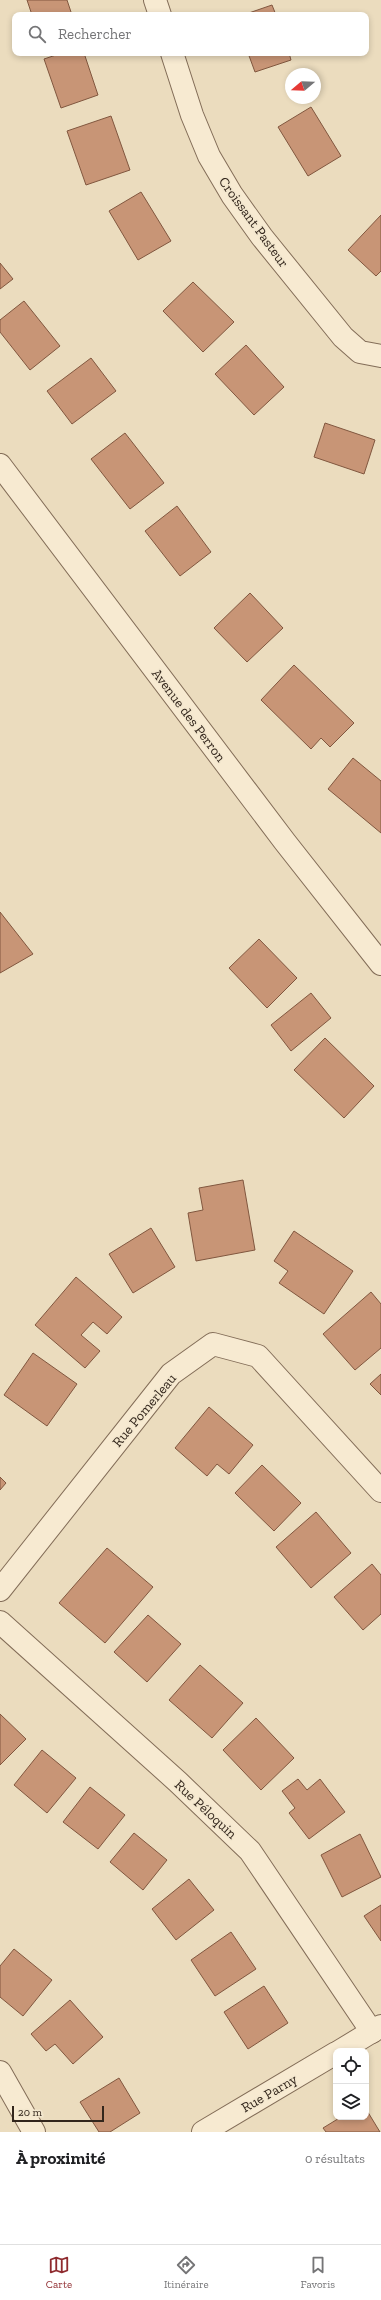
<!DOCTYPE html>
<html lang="fr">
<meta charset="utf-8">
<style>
:root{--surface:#fff;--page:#f2f2f2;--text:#202124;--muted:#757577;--line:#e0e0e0;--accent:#8f2b2f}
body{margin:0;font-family:"Zilla Slab",serif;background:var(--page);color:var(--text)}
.controls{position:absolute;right:12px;bottom:12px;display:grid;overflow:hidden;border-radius:8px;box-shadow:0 2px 6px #0003}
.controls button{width:36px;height:36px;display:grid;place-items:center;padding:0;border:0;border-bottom:1px solid var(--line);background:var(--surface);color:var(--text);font:20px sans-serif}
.compass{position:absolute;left:285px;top:68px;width:36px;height:36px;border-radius:50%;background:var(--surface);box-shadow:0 2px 6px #0003;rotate:251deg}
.scale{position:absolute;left:12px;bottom:10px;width:92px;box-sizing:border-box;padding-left:4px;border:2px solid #33261c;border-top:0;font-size:11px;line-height:14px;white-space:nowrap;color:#33261c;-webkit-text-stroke:3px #f3e7ce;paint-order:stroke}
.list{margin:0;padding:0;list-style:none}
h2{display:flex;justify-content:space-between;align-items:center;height:52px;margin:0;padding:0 16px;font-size:17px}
h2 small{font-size:13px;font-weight:400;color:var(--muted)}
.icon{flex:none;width:22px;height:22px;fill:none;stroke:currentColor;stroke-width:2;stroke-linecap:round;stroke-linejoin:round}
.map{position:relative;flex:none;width:381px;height:2132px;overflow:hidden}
.search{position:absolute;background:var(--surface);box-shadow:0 2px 6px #0003;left:12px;right:12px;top:12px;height:44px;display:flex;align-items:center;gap:10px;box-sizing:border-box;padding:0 14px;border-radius:8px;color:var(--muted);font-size:15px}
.sheet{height:112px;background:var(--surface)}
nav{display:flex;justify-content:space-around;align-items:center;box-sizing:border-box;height:56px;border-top:1px solid var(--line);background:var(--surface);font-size:11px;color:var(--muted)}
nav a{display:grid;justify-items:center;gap:2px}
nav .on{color:var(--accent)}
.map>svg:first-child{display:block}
.building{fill:#c89576;stroke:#81573f}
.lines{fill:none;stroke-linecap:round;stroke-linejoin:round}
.minor-casing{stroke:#836d58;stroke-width:24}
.tertiary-casing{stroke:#836d58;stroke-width:24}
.minor{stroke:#f7ead1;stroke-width:22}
.tertiary{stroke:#f7ead1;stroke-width:22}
.labels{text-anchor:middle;stroke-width:3;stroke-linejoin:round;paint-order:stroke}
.street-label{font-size:14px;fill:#33261c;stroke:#f3e7ce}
</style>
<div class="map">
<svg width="381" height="2132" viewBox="0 0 381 2132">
<rect width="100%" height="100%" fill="#ebdcbe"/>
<g class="building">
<path d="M27,0h40l5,15h-40z"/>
<path d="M272,5l4,10h-33z"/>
<path d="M62,53h22l14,42 -37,13 -17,-49z"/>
<path d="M248,53h41l2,7 -36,12z"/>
<path d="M311,107l30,49 -33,20 -30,-49z"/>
<path d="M111,116l19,54 -44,15 -19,-54z"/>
<path d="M141,192l30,49 -33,19 -29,-49z"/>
<path d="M381,215v56l-5,5 -28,-26z"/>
<path d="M0,263l13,16 -13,10z"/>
<path d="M193,282l41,40 -31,30 -40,-41z"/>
<path d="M24,301l36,45 -30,24 -30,-38v-12z"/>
<path d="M246,345l38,42 -30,28 -39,-41z"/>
<path d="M91,358l25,33 -44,33 -25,-33z"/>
<path d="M325,423l50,17 -11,34 -50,-17z"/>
<path d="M125,433l39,50 -34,26 -39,-50z"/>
<path d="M177,506l34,46 -31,24 -35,-45z"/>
<path d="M250,593l33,35 -36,34 -33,-34z"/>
<path d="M294,665l60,58 -24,24 -9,-9 -10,11 -50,-49z"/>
<path d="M353,758l28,23v52l-53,-44z"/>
<path d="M0,912l33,42 -33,19z"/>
<path d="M259,939l38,39 -30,30 -38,-40z"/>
<path d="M311,993l20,25 -40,33 -20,-26z"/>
<path d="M325,1038l49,48 -30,32 -50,-48z"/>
<path d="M243,1180l12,70 -59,11 -8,-48 15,-3 -4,-22z"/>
<path d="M151,1228l24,39 -42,26 -24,-39z"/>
<path d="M294,1231l59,40 -29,43 -45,-31 9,-12 -14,-10z"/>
<path d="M76,1277l46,40 -15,17 -14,-12 -12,13 19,16 -15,17 -50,-43z"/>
<path d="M371,1292l10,12v44l-26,22 -32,-36z"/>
<path d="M33,1353l44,31 -30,42 -43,-31z"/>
<path d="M381,1374v21l-11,-11z"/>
<path d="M209,1407l44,38 -24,29 -12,-10 -10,12 -32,-28z"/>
<path d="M262,1465l39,38 -27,28 -39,-38z"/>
<path d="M0,1477l6,6 -6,7z"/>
<path d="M316,1512l35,41 -40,35 -35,-41z"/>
<path d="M107,1548l46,39 -48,56 -46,-40z"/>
<path d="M372,1564l9,11v39l-18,16 -29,-33z"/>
<path d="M148,1615l33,29 -34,38 -33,-30z"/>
<path d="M200,1665l43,38 -31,35 -43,-38z"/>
<path d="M0,1714l26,25 -26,26z"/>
<path d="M256,1718l38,40 -33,32 -38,-40z"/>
<path d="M42,1750l34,28 -29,35 -33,-28z"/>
<path d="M298,1779l9,11 13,-11 25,33 -36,27 -20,-26 6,-5 -13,-17z"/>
<path d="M90,1787l35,28 -27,34 -35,-27z"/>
<path d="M134,1833l33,27 -24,30 -33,-28z"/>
<path d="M360,1834l21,43 -39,20 -21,-42z"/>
<path d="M189,1879l25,31 -38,30 -24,-31z"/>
<path d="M381,1905v36l-17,-25z"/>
<path d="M231,1932l25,37 -41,27 -24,-36z"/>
<path d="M14,1949l38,31 -29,36 -23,-19v-31z"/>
<path d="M264,1986l24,37 -40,26 -24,-37z"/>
<path d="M70,2000l33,37 -30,27 -18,-20 -9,7 -15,-17z"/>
<path d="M119,2078l21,35 -30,19h-11l-19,-30z"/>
<path d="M366,2109l14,23h-54l-3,-4 18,-11h25z"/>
</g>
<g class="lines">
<defs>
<g id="minor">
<path d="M155,0l5,15"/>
<path d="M172,53l20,62 17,41 23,39 30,42 81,100 17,15 21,4"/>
<path d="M0,1590l171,-216 42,-30 45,12 123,135"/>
<path d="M0,1622l178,160 72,69 122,181"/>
<path d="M340,2051l41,-25"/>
<path d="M0,2072l34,60"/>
<path d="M203,2132l133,-79"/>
</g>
<path id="tertiary" d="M0,465l285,377 96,122"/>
</defs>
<use href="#minor" class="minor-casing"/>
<use href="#tertiary" class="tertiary-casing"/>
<use href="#minor" class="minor"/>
<use href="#tertiary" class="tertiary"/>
</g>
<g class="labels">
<g class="street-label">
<text transform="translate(254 222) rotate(54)" y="5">Croissant Pasteur</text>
<text transform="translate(189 715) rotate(53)" y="5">Avenue des Perron</text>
<text transform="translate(144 1410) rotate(-50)" y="5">Rue Pomerleau</text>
<text transform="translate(206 1809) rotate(43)" y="5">Rue Péloquin</text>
<text transform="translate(269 2093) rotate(-30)" y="5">Rue Parny</text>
</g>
</g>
</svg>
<div class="controls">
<button><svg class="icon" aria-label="locate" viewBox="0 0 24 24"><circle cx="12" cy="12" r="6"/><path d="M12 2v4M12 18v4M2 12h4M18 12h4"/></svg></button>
<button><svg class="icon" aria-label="layers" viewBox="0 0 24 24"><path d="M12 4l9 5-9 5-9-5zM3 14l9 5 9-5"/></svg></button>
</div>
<svg class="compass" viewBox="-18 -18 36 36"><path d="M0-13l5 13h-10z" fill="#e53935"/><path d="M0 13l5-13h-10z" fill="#757577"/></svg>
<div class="scale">20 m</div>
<div class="search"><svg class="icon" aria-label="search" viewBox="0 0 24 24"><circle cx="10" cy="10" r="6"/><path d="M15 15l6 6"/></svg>Rechercher</div>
</div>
<section class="sheet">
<h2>À proximité<small>0 résultats</small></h2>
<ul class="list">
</ul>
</section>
<nav>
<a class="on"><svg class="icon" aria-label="map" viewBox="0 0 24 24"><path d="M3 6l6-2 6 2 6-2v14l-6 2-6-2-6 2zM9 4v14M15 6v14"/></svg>Carte</a>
<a><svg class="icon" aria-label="directions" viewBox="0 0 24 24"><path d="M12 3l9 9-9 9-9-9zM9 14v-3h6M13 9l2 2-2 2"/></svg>Itinéraire</a>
<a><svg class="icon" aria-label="saved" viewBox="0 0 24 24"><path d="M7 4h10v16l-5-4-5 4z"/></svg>Favoris</a>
</nav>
